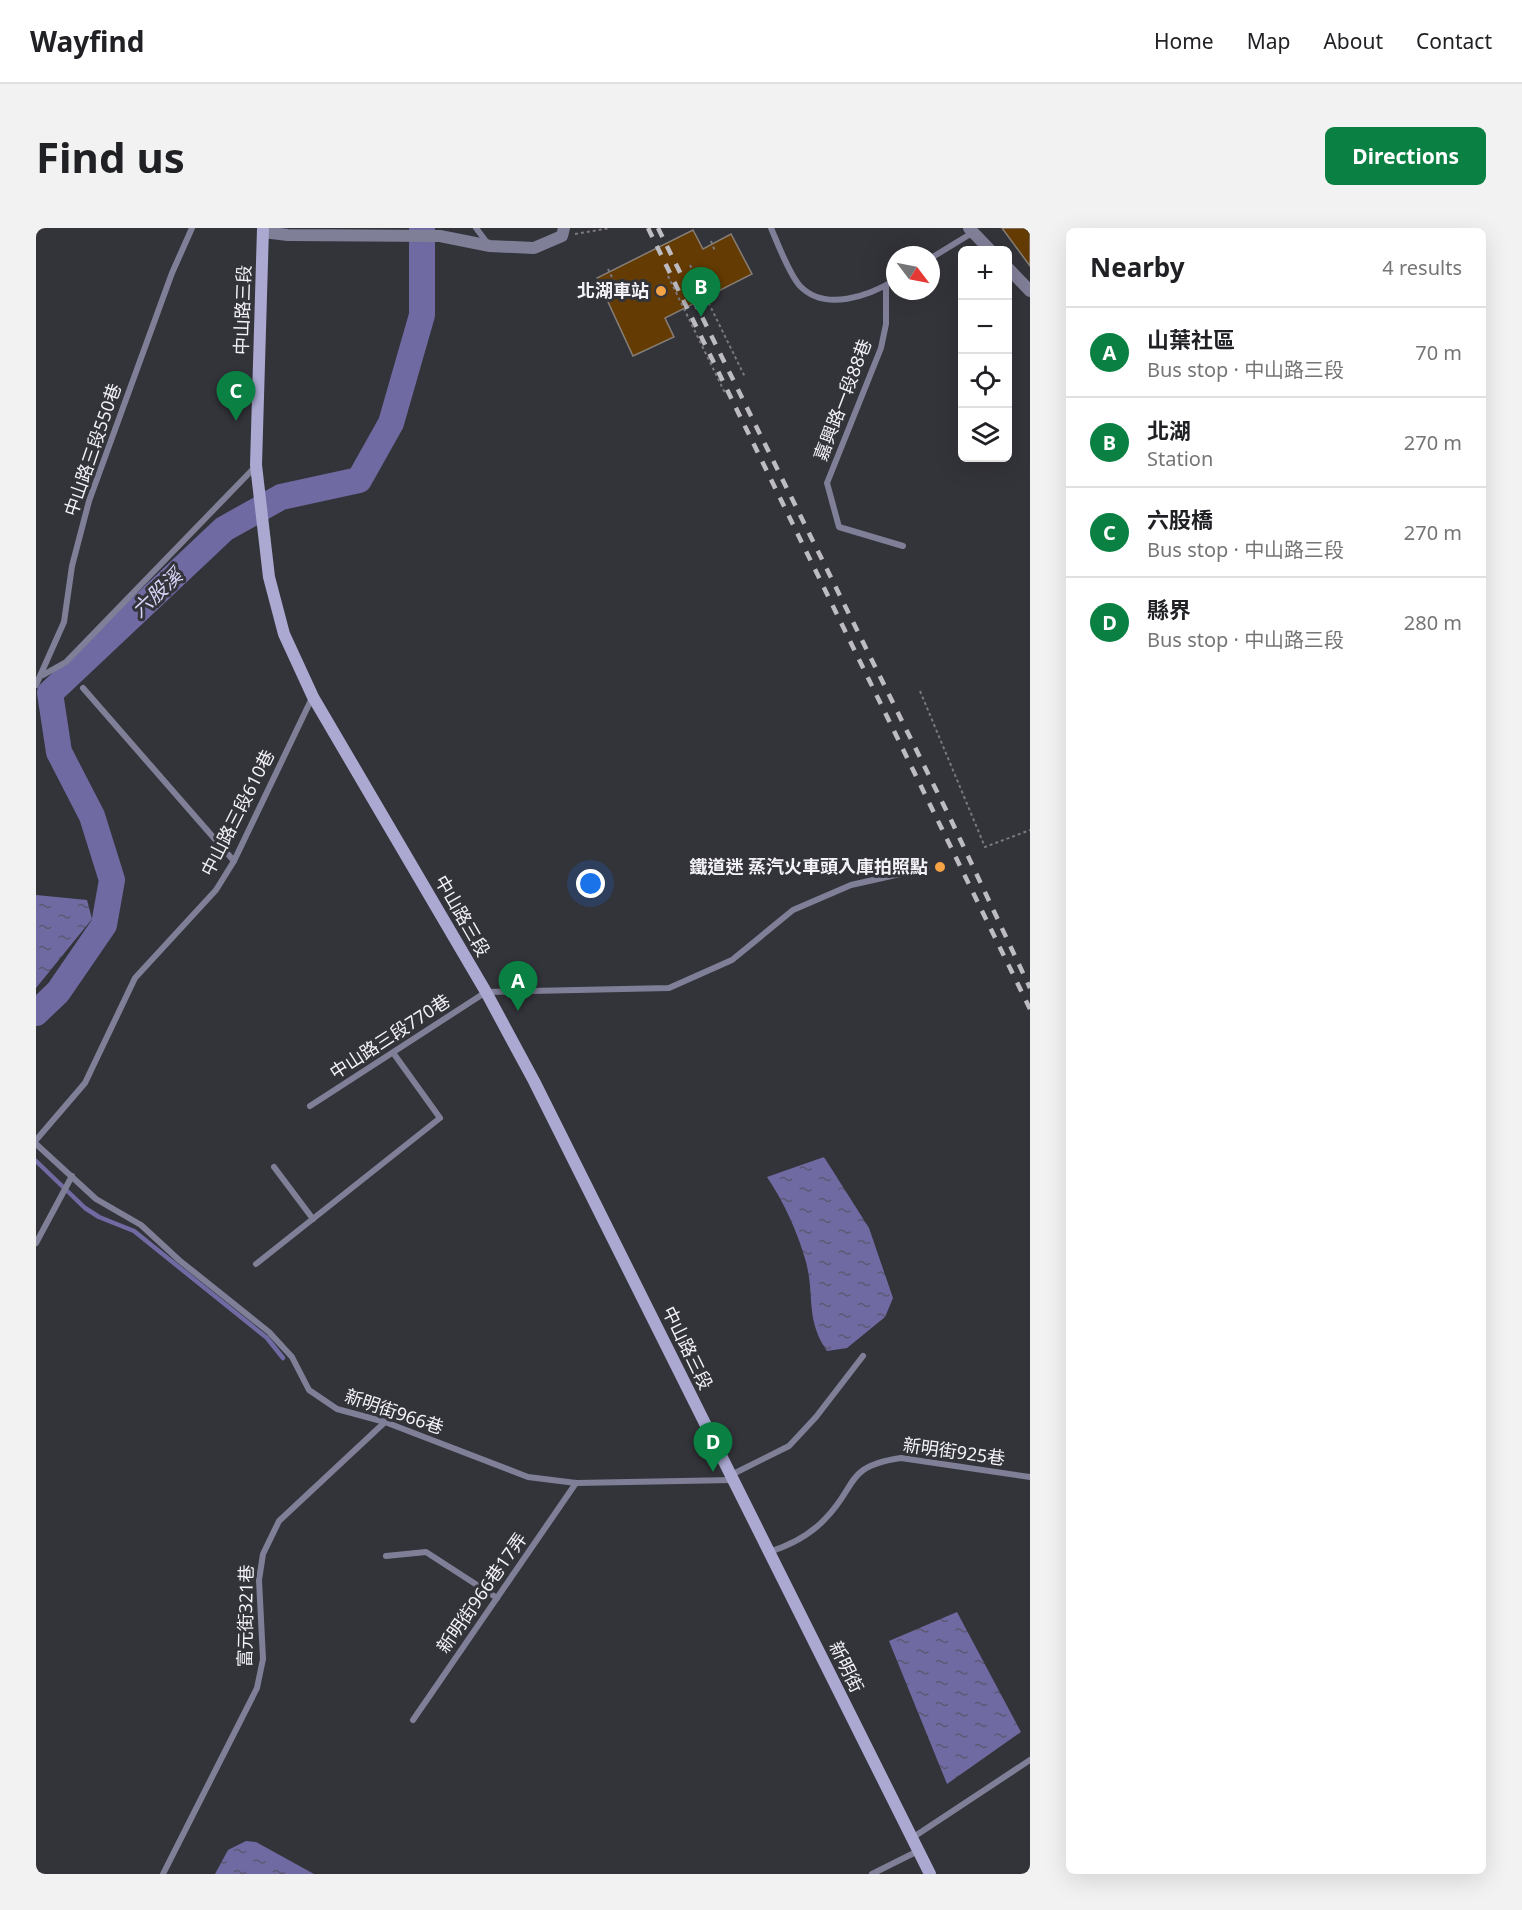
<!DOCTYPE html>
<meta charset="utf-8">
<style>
:root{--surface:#fff;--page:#f2f2f2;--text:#202124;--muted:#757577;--line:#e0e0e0;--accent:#0b8043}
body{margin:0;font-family:"Noto Sans","Noto Sans TC",sans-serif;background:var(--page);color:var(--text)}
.controls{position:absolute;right:18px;top:18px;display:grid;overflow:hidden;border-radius:9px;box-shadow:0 6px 24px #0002}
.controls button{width:54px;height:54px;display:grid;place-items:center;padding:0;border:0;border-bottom:2px solid var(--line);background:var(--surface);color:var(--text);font:30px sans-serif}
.compass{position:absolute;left:850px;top:18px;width:54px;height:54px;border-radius:50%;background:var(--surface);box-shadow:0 6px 24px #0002;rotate:122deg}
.you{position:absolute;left:555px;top:656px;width:21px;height:21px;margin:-15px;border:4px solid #fff;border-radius:50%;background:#1a73e8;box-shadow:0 0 0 9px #1a73e833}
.badge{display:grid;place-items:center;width:39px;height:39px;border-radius:50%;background:var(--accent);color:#fff;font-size:20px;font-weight:700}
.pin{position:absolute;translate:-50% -50px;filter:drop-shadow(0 2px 3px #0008)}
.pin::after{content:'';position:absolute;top:32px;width:21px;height:18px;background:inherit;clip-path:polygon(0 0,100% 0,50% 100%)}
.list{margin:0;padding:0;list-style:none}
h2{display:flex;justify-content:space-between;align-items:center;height:78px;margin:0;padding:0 24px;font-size:26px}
h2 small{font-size:20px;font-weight:400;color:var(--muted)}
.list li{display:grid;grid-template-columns:39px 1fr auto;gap:18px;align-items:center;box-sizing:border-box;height:90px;padding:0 24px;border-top:2px solid var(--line)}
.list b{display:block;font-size:22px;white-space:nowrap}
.list p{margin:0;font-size:20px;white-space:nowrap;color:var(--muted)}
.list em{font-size:20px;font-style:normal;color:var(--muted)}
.icon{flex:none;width:33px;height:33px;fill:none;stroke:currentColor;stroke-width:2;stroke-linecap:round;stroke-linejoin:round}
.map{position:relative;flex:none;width:994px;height:1646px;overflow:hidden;border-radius:9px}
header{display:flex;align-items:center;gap:36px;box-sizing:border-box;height:84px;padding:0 30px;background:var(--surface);border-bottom:2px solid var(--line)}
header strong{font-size:28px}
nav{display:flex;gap:33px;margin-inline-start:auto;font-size:21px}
.intro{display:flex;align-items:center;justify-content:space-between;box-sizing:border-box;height:144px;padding:0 36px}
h1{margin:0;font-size:42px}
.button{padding:15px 27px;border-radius:9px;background:var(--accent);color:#fff;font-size:21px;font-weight:700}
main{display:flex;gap:36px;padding:0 36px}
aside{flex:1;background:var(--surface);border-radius:9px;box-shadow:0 6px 24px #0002}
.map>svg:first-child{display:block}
.water{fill:url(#water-ripples)}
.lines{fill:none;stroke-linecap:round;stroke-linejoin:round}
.stream{stroke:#706aa2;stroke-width:4.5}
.river{stroke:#706aa2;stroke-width:26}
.building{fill:#643b02;stroke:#867f78;stroke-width:1.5}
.path{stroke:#79797f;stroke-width:2;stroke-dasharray:3 3;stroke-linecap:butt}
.lane{stroke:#807f98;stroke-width:6}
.street{stroke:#807f98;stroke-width:12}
.secondary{stroke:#aba9d2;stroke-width:12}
.rail{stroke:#bcbcc2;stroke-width:4.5;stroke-dasharray:10 10;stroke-linecap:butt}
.poi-dot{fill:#f5a345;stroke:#33333a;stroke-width:2}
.labels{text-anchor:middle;stroke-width:6;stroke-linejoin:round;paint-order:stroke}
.poi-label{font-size:18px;font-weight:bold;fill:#f2f2f7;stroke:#33333a;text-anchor:end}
.street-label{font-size:18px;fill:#f2f2f7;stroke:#33333a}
.water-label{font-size:20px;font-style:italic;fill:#d7d5f7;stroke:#33333a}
</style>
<header>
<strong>Wayfind</strong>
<nav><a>Home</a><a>Map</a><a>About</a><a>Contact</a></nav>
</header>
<div class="intro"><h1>Find us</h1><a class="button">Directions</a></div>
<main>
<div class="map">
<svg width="994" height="1646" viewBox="0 0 994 1646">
<defs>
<pattern id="water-ripples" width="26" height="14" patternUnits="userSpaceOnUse" patternTransform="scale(1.5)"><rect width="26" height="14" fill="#706aa2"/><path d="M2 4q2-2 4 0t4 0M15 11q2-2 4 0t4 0" fill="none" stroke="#5b5872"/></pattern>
</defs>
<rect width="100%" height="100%" fill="#33333a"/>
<g class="water">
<path d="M0,667l51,5 5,19 -56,69z"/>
<path d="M788,929l45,71 24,70 -8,19 -38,31 -20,3c-22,-32 -12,-55 -21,-89 -8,-29 -22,-60 -39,-85z"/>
<path d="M921,1384l64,120 -74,52 -58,-143z"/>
<path d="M210,1613l10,1 58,32h-99l13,-24z"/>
</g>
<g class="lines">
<path class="stream" d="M0,933l49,47 14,9 35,14 133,107 16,20"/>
<path class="river" d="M0,785l22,-21 46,-67 8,-45 -20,-64 -33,-64 -9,-59 174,-164 57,-32 78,-17 32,-57 31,-108v-87"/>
</g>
<g class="building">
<path d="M966,0h28v38z"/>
<path d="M657,2l10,19 28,-15 21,40 -87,44 9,19 -41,19 -36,-78z"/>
</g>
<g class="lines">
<g class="path">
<path d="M539,6l35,-6"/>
<path d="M675,13l4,10"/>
<path d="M654,37l55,112"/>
<path d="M572,41l14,29"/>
<path d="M632,48l57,117"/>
<path d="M884,463l65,156 45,-17"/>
<path d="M900,637l7,-2"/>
</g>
<g class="lane">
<path d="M440,0l12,16"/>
<path d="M735,0c7,16 18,46 29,58 25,26 69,10 95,-6"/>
<path d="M895,30l41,-25"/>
<path d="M850,58v38l-5,24 -54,135 12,44 64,19"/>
<path d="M7,447l23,-13 190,-196"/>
<path d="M0,457l28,-63 8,-56 17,-65 83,-228 20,-45"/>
<path d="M47,460l151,173"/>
<path d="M274,878l176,-114 183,-4 63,-28 61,-50 58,-25 76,-17"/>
<path d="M0,912l49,-57 50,-105 81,-88 18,-29 78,-163"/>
<path d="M0,916l60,55 45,26 38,35 90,72 23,25 17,33 28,19 48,13 143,55 48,6 157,-3"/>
<path d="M238,939l39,52"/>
<path d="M0,1015l36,-67"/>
<path d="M220,1036l184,-146 -46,-64"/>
<path d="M695,1247l58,-29 27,-29 47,-61"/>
<path d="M733,1324c22,-7 40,-16 56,-33 33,-33 19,-53 76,-61l129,19"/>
<path d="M350,1328l40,-4 71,46"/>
<path d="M377,1492l163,-237"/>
<path d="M876,1610l118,-78"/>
<path d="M127,1646l94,-186 6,-29 -4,-79 4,-26 16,-33 106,-99"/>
<path d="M836,1646l46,-23"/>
</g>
<g class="street">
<path d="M933,0l21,22"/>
<path d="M227,4l25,3 152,1 50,10 44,2 28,-12 2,-8"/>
<path d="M972,40l22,23"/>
</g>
<path class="secondary" d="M227,0l-7,237 13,112 15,57 29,63 173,295 48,89 396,793"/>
<g class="rail">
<path d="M612,0l382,781"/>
<path d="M622,0l294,594 78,166"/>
</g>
</g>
<g class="poi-dot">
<circle cx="625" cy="63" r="6"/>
<circle cx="904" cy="639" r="6"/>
</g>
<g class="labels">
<g class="poi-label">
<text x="613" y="69">北湖車站</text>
<text x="892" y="645">鐵道迷 蒸汽火車頭入庫拍照點</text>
</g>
<g class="street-label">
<text transform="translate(207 82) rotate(-88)" y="6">中山路三段</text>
<text transform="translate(807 172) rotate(-69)" y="6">嘉興路一段88巷</text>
<text transform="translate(57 222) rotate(-71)" y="6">中山路三段550巷</text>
<text transform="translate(202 585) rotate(-63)" y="6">中山路三段610巷</text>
<text transform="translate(426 688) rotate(60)" y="6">中山路三段</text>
<text transform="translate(354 809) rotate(-33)" y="6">中山路三段770巷</text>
<text transform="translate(651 1120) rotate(64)" y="6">中山路三段</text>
<text transform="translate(358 1184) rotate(19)" y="6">新明街966巷</text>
<text transform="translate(918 1224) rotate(8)" y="6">新明街925巷</text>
<text transform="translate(446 1365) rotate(-55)" y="6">新明街966巷17弄</text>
<text transform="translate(210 1388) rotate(-89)" y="6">富元街321巷</text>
<text transform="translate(810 1439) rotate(64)" y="6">新明街</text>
</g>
<g class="water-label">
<text transform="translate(121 365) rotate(-43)" y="7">六股溪</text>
</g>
</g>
</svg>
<div class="controls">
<button>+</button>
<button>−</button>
<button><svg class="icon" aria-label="locate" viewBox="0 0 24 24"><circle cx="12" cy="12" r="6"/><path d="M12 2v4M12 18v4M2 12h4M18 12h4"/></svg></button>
<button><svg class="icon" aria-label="layers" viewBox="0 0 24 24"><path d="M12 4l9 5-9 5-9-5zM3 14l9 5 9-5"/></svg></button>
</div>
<svg class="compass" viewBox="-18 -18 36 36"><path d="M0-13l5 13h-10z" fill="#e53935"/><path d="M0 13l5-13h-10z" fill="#757577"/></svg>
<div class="you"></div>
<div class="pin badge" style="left:482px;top:783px">A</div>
<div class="pin badge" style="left:665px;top:89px">B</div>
<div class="pin badge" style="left:200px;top:193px">C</div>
<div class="pin badge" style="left:677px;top:1244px">D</div>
</div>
<aside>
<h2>Nearby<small>4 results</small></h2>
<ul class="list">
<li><span class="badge">A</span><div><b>山葉社區</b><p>Bus stop · 中山路三段</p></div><em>70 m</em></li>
<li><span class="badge">B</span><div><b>北湖</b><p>Station</p></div><em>270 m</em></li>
<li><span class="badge">C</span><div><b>六股橋</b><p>Bus stop · 中山路三段</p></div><em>270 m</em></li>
<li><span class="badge">D</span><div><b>縣界</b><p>Bus stop · 中山路三段</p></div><em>280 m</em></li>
</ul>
</aside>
</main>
